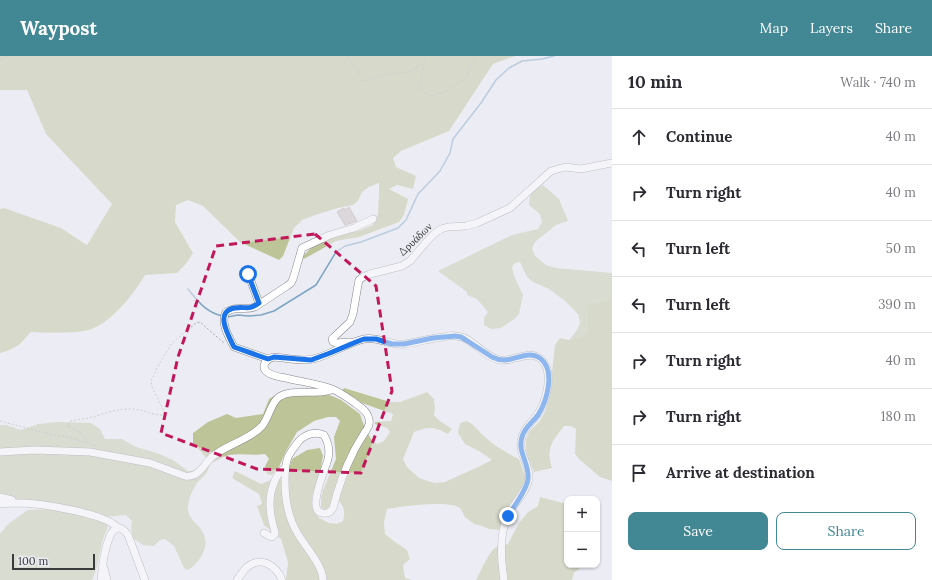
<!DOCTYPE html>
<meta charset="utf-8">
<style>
:root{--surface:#fff;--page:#f7f7f7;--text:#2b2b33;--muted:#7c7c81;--line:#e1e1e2;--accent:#428794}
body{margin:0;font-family:Lora,serif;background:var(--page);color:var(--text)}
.controls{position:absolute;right:12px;bottom:12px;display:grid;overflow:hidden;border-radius:8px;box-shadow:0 1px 3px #0004}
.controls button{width:36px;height:36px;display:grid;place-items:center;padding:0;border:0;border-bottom:1px solid var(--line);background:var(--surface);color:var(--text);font:20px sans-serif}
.scale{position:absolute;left:12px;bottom:10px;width:83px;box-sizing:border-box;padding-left:4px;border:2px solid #3a3a3d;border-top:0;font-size:11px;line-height:14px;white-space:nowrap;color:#3a3a3d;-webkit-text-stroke:3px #ecedf4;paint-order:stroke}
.stop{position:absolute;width:12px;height:12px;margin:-9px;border:3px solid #1a73e8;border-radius:50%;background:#fff}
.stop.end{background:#1a73e8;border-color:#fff;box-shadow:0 1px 4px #0008}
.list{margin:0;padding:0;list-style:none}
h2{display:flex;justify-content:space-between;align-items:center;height:52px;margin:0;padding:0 16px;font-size:17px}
h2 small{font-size:13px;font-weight:400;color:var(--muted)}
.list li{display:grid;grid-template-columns:26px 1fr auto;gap:12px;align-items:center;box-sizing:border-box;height:56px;padding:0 16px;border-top:1px solid var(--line)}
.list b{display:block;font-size:15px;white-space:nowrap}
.list em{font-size:13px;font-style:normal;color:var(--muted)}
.actions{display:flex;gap:8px;padding:12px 16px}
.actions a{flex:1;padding:9px 0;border:1px solid var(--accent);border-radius:8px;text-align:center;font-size:14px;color:var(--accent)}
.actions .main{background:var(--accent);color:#fff}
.icon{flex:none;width:22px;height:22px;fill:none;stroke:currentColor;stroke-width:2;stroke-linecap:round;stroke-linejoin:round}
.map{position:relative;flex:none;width:612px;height:524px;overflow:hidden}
header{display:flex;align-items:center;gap:24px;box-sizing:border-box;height:56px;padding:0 20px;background:var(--accent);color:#fff}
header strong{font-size:19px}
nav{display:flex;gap:22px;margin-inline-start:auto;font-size:14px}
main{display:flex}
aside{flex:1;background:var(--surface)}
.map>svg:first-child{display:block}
.green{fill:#c2c7a7}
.forest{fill:#bdc497}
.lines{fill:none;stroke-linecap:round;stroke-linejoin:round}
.stream{stroke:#7ea5c3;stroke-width:1.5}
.building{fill:#c5bdbb;stroke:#ada5a3}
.minor-casing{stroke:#86878d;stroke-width:8}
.path{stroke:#a6a6ac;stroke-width:1;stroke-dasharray:2 2;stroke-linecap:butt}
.minor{stroke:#fff;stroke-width:7}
.route{stroke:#1a73e8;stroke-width:5}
.marked{fill:none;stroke:#c2185b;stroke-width:3;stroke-dasharray:8 5;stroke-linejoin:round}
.labels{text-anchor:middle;stroke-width:3;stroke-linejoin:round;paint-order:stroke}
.street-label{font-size:11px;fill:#3a3a3d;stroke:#ecedf4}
</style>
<header>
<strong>Waypost</strong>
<nav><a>Map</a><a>Layers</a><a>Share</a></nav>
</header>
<main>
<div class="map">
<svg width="612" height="524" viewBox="0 0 612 524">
<rect width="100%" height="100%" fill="#ecedf4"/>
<g class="green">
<path d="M543,129l16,14 9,22 -12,4 -20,16 -4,7 3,8 11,9 10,3 56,5v25l-18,5 -6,27 -4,6 -15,4 8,-10 3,-7 -2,-9 -13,-13 -16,-12 -16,-7 -6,-5 -7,-15 -5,1 -3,4 2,9 9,19 -4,19 -6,6 -12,8 -10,1 -7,-4v-7l4,-6 -11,-13 -10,-4v-3l-29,-21 74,-36 26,-6 4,-7 -2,-8 -11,-9c1,-13 3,-14 14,-20z"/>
<path d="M58,366l33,1 9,6 5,10h17l14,8 21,6 16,7 15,11h7l11,-13 5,5c-2,4 -3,8 -5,11 -3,3 -6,6 -9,9 -4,6 -8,15 -9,23 -2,11 9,17 14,25 9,14 -1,31 -14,39l-4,-2 -10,-22 -9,-7 -5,1 -6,6 -11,-1 -10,-7 -2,-10 1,-7 -6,-6 -22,2 -11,-5 -69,-11 -24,-7v-69h6l15,5 17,-6z"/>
<path d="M49,453l36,6 22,9 1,3 -5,12 -7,31 -4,10h-92v-46l8,-10 20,-14z"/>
</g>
<g class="forest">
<path d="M0,0h515l-22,8 -44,67 -48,20 -8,7 3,9 20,9 -3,13 -16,-4 -8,4 19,10 -4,16 -5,7 -40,15 -23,4 -32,18 -2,-2 10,-10 21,-10 28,-7 12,-5 5,-11 1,-20v-11l-10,4 -7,5 -4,9 -5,4 -15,3 -23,7 -13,5 -8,8 -11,28 -4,4 -39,-18 -37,-36 -15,-6 -12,5 -1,17 18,31 -8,12 -8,8 -32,2c-11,19 -34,48 -56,55 -3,1 -8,1 -12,2 -15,1 -31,1 -46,0l-12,13 -12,6 -7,2v-144l4,-1 57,20 26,17 25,-41 -66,-70 -19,-44h-27z"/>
<path d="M612,242v183l-12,-4 -21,-18 -4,-5 1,-25 -5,-3h-7c-12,16 -18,21 -12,42l-18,4 -7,-17 -1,-6v-9l3,-8 10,-10 6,-10 4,-13 6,-54 5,-7 9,2 10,-3 5,-2 4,-5v-24l6,-3z"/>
<path d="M344,332l46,14h10l27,-10 7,7 1,9 -1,7 6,6 12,8 -4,5c-15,-7 -18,-8 -34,-2l-11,27 4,8 12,11 15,5 11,-1 35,-16 12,-6 -13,-9 -14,-7 -7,-11 2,-10 7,-2c8,4 12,11 19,17 10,9 21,15 33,21l6,17v8l-21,31 -5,15 -10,-1 -7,-3 -8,-2 -9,-7 -5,-9c-2,-1 -6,-3 -9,-3 -18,-3 -46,1 -64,4l-3,13 1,12 10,8 12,8 3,9 -7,6 2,13 7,2h-126l2,-18 -7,-23 -17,-14 -7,-19 5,-2 -3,-10 -27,-16 3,-7 26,13 18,-7 10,-8 3,-10 15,-9 13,-2 3,8 -3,16 -8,24 1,14 6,8 10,5 8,1 6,-3c2,-10 2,-13 -5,-21l-8,7 -5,3 -4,-3v-9l2,-8 13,-31 -2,-22 6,-16 -4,-4h-8l-14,4 -17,11 -12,21 -6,14 -7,8 -5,-1 -2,-8 4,-7 -4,-5c-12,2 -24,-1 -36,1 -6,2 -12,6 -18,8l-18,-20v-10l15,-11 19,-8 9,4 27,-4 6,-15 13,-8 24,-2 26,7 9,4 19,14 4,12 7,13 6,5 7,-3 6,-9 -3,-4 -12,-4v-2l16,-1 2,-7 -31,-11 -20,-12z"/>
<path d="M540,441l27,7v61h17l-10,8 -2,7h-96c4,-7 13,-28 19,-32 3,-2 9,-3 13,-4l11,-21 9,-11 10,-6z"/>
</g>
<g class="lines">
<g class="stream">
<path d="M188,233c10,12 18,24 35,27"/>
<path d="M227,261l11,-2 10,1 13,-1 13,-4 42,-26 20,-33 9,-6 16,-4 37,-14 8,-8 12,-26 22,-23 10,-18 3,-14 28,-36 15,-23 13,-12 13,-7 20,-2 12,-3"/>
</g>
</g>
<path class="building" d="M349,151l8,14 -12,4 -8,-13 7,-4 1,2z"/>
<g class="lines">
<defs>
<g id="minor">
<path d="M248,217l11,30"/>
<path d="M349,286l-13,1 -3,-1 -1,-3 2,-2 16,-15 3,-8 5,-29 1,-5 4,-3 7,-3 32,-8 8,-5 19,-22 6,-6 6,-4 7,-2 18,-1 11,-3 33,-15 41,-37 14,-4 16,2 31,-6"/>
<path d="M268,303l-34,-12c-5,-10 -14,-24 -8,-35 11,-7 18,-1 29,-5l32,-21 4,-3 2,-4 9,-31 28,-13 24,-7 19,-9"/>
<path d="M0,396l34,-2 30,1 26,1 60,11 35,13c15,2 18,-12 28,-20 15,-12 36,-16 49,-30 7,-8 9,-24 17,-29 10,-7 28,-4 40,-5 4,0 8,-1 12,-2"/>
<path d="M0,441l12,3"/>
<path d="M0,448c7,-1 15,-1 22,-1 21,1 83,10 96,25"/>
<path d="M264,477l5,3 3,1 3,-3c0,-3 -1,-6 -2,-9 -4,-15 -5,-28 1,-42 2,-6 5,-11 11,-15"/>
<path d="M104,512l3,12"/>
<path d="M101,524c1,-11 7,-73 27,-45l17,45"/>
<path d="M237,524c3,-4 6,-9 10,-13 14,-11 29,-2 35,13"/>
<path d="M323,524c-1,-16 -17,-32 -25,-46 -10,-16 -13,-34 -13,-53 0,-9 0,-17 3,-24 3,-6 7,-11 11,-16 7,-7 15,-10 25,-6 4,7 6,16 4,24 -2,9 -25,58 -2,54 4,0 5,-2 7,-5 5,-19 11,-38 20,-55 3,-7 8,-14 12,-21 4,-5 6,-10 3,-16 -2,-6 -8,-9 -13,-13 -7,-5 -15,-11 -23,-14 -14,-5 -28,-7 -42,-10 -7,-2 -17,-2 -23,-7 -7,-6 0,-14 7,-15 12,1 28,5 39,2 18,-4 33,-16 51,-20 14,-3 25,7 41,5 13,-2 26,-6 39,-7 3,-1 8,-2 12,-1 17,1 27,21 44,24 14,2 29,-11 41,-1 3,3 5,6 6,10 4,13 -2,36 -10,46 -5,7 -13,13 -15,22 -5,15 8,27 7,41 -2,14 -15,25 -21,37 -9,18 -7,45 -4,65"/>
</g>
</defs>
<use href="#minor" class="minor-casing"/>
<g class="path">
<path d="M348,0l5,9 11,16 34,-9h12l15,-12 -6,29 11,7 14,-4 22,-14 6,-17 4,-5"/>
<path d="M0,4l8,-4"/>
<path d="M0,365l53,14 15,2 21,7"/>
<path d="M95,390l-5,-2 -10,-12 -12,-6 1,-4 1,-1c7,-1 15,-2 22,-4 12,-3 23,-8 36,-8 12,-1 23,6 34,6l2,-2v-2l-12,-24 -1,-6 8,-17 13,-21 24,-20 4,-1 17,15 7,6"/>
</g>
<use href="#minor" class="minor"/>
</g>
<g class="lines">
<path class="route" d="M248,218l11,29c-11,8 -13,3 -24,5 -21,3 -7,27 -1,39l34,12 6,-2 37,3 19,-7 26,-11 8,-3h12l16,5h12l29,-6 22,-2 6,1 5,3 26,17c4,2 8,3 12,3 12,0 25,-10 36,-2 16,12 7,43 -2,57 -5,7 -14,13 -16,22 -5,15 8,27 6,42 -1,11 -14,27 -20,37"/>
</g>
<path d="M0 0H612V524H0ZM315,178l61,52 16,105 -31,82 -104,-4 -96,-36 17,-76 38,-111z" fill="#ecedf4" fill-opacity=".55" fill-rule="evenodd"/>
<path class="marked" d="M315,178l61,52 16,105 -31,82 -104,-4 -96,-36 17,-76 38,-111z"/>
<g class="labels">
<g class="street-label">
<text transform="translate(415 183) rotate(-44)" y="4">Δρυάδων</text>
</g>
</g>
</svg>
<div class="controls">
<button>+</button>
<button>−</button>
</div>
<div class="scale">100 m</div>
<div class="stop" style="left:248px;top:218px"></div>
<div class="stop end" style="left:508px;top:460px"></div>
</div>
<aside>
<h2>10 min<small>Walk · 740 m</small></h2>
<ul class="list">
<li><svg class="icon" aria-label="ahead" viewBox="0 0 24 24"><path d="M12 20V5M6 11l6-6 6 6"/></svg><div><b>Continue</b></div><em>40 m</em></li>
<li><svg class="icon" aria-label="right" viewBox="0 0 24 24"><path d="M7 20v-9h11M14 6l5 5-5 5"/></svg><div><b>Turn right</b></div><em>40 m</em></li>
<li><svg class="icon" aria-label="left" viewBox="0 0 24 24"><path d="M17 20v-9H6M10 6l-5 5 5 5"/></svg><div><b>Turn left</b></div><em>50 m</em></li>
<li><svg class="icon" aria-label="left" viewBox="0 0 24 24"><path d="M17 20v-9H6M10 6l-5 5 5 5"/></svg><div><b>Turn left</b></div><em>390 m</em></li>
<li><svg class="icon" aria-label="right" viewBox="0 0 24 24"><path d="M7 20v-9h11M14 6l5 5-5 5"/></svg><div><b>Turn right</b></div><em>40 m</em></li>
<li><svg class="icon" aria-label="right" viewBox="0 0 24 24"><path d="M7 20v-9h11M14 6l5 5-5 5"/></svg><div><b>Turn right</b></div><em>180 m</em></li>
<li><svg class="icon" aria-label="arrive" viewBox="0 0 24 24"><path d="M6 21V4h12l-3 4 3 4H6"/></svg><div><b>Arrive at destination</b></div></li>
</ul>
<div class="actions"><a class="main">Save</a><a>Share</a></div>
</aside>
</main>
